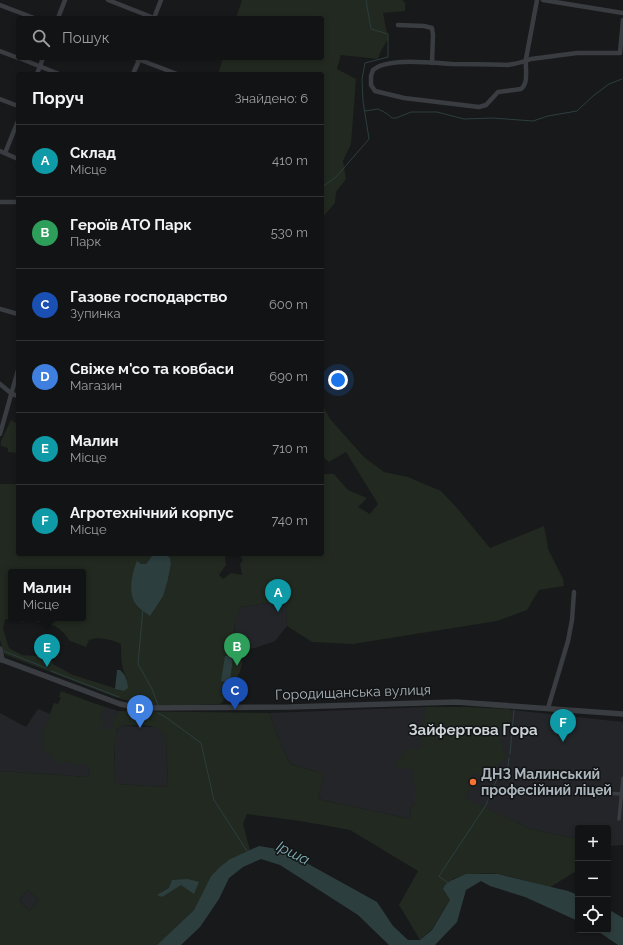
<!DOCTYPE html>
<html lang="uk">
<meta charset="utf-8">
<style>
:root{--surface:#121314;--page:#1b1c1d;--text:#f1f3f6;--muted:#9c9ea0;--line:#313234;--accent:#db2777}
body{margin:0;font-family:Raleway,sans-serif;background:var(--page);color:var(--text)}
.controls{position:absolute;right:12px;bottom:12px;display:grid;overflow:hidden;border-radius:4px;box-shadow:0 2px 6px #0003}
.controls button{width:36px;height:36px;display:grid;place-items:center;padding:0;border:0;border-bottom:1px solid var(--line);background:var(--surface);color:var(--text);font:20px sans-serif}
.you{position:absolute;left:338px;top:380px;width:14px;height:14px;margin:-10px;border:3px solid #fff;border-radius:50%;background:#1a73e8;box-shadow:0 0 0 6px #1a73e833}
.badge{display:grid;place-items:center;width:26px;height:26px;border-radius:50%;background:var(--accent);color:#fff;font-size:13px;font-weight:700}
.pin{position:absolute;translate:-50% -33px;filter:drop-shadow(0 1px 2px #0008)}
.pin::after{content:'';position:absolute;top:21px;width:14px;height:12px;background:inherit;clip-path:polygon(0 0,100% 0,50% 100%)}
.popup{position:absolute;left:8px;top:569px;width:78px;height:52px;box-sizing:border-box;display:grid;place-content:center;border-radius:4px;background:var(--surface);filter:drop-shadow(0 1px 3px #0005);font-size:13px;white-space:nowrap;color:var(--muted)}
.popup b{font-size:15px;color:var(--text)}
.popup::after{content:'';position:absolute;left:50%;top:100%;margin-left:-8px;border:8px solid transparent;border-top-color:var(--surface)}
.list{margin:0;padding:0;list-style:none}
h2{display:flex;justify-content:space-between;align-items:center;height:52px;margin:0;padding:0 16px;font-size:17px}
h2 small{font-size:13px;font-weight:400;color:var(--muted)}
.list li{display:grid;grid-template-columns:26px 1fr auto;gap:12px;align-items:center;box-sizing:border-box;height:72px;padding:0 16px;border-top:1px solid var(--line)}
.list b{display:block;font-size:15px;white-space:nowrap}
.list p{margin:0;font-size:13px;white-space:nowrap;color:var(--muted)}
.list em{font-size:13px;font-style:normal;color:var(--muted)}
.icon{flex:none;width:22px;height:22px;fill:none;stroke:currentColor;stroke-width:2;stroke-linecap:round;stroke-linejoin:round}
.map{position:relative;flex:none;width:623px;height:945px;overflow:hidden}
.search{position:absolute;background:var(--surface);box-shadow:0 2px 6px #0003;left:16px;top:16px;width:308px;height:44px;display:flex;align-items:center;gap:10px;box-sizing:border-box;padding:0 14px;border-radius:4px;color:var(--muted);font-size:15px}
.panel{position:absolute;background:var(--surface);box-shadow:0 2px 6px #0003;left:16px;top:72px;width:308px;height:484px;border-radius:4px}
.map>svg:first-child{display:block}
.built{fill:#242528}
.green{fill:#212920;fill-rule:evenodd}
.water{fill:#2d3e3f}
.lines{fill:none;stroke-linecap:round;stroke-linejoin:round}
.stream{stroke:#2d3e3f;stroke-width:1}
.pedestrian{stroke:#393c40;stroke-width:3.5}
.minor{stroke:#393c40;stroke-width:4.5}
.tertiary{stroke:#393c40;stroke-width:5.5}
.poi-dot{fill:#fa7231;stroke:#131416;stroke-width:1.5}
.labels{text-anchor:middle;stroke-width:3;stroke-linejoin:round;paint-order:stroke}
.street-label{font-size:14px;fill:#aab5bb;stroke:#131416}
.poi-label{font-size:14px;font-weight:bold;fill:#aab5bb;stroke:#131416;text-anchor:start}
.neighbourhood-label{font-size:15px;font-weight:bold;fill:#cbd2d6;stroke:#131416}
.water-label{font-size:15px;font-style:italic;fill:#80b0b7;stroke:#131416}
</style>
<div class="map">
<svg width="623" height="945" viewBox="0 0 623 945">
<rect width="100%" height="100%" fill="#18191b"/>
<g class="built">
<path d="M281,601l5,3 1,22 -12,15 -20,7 -18,2 -3,-26v-4l7,-13z"/>
<path d="M69,695l49,16 -2,18h-17l-11,48 -88,-6v-58l26,14 12,-18 12,5 4,-11 11,4z"/>
<path d="M426,707l78,2 119,13v123l-15,1v-18h-30v11l-47,-10 -68,-31 -48,-8v14l-4,3 -1,12 -92,-20 6,-25 -34,-10 -13,-29 -8,-22z"/>
<path d="M121,726l35,1 8,6 2,5 2,45 -3,4 -49,-3 -2,-8 1,-40 2,-6z"/>
<path d="M28,890l11,10 -10,11 -10,-11z"/>
</g>
<g class="green">
<path d="M242,0h160l3,3v8l-22,2 5,26 -8,14 -2,6 -37,-4 -4,14 19,10 -5,65 -8,17 3,18 -10,13 -1,11 -13,15v-144h-104l5,-16h99v-40h-86z"/>
<path d="M322,404l8,15 34,38 20,15 24,5 33,14 16,17 33,40 54,-22 3,15 1,8 15,30 1,7 -25,4 -12,20 -30,11 -144,23 -41,-2 -25,-16 -1,-22 -5,-3 -40,6c-9,17 -7,22 -5,40l1,3 4,-1 1,15 -2,8 -18,31 -3,1 -56,2 -31,-4 -20,-6 -108,-42 -4,-14v-156h18v70h138v1l-4,1 -6,8h-5l27,15 3,-15 -1,-6 -4,-4h63l-4,3 1,8 -7,10 4,4 8,-6 11,2 -2,-11 3,-4 -4,-6h83v-80h12l14,16 19,8 -9,9 12,7 8,-10 -32,-52 -17,10 -7,-6zM11,572h72v46h-72zM5,619l19,3 1,-3 30,7 8,6 7,9 16,6 3,-7c10,-4 22,0 32,4 0,12 0,24 6,35l-3,12 -51,-16 -20,-11 -2,-7 -29,-2 -13,-7 -6,-19z"/>
<path d="M11,420l7,4v29l-10,-1v-4l-7,-2v-5z"/>
<path d="M61,691l43,16 -3,11 4,6 -1,1h-4l-1,4h15v-10l4,-5v-3l151,2 8,22 13,29 34,10 -6,25 92,20 1,-12 4,-3v-14l-2,-21 -17,-1 1,-5 9,-14h15v-14l5,-28h42l41,2 3,6 -4,10 -10,6 8,27 -5,3 -10,12 -17,2 -3,14 -7,9 67,31 47,10v31l-29,18c-16,-5 -34,-11 -51,-14 -16,-1 -47,-2 -55,15l7,11 -18,29 -12,11 -21,-35 19,-34 -68,-41 -50,-9 -53,-7 -4,10 7,26 -20,9 -19,17 -17,34 -37,35h-157v-174l88,6 2,-10 -4,-3 -8,1 -11,-4 -6,3c-6,-3 -11,-7 -12,-14l-5,2 -2,-17 12,-32 4,1 3,-6 -2,-1zM121,726c16,0 38,-5 45,12l2,45 -3,4 -49,-3c-3,-7 -2,-47 1,-54 0,-1 3,-3 4,-4zM28,890l11,10 -10,11 -10,-11z"/>
</g>
<g class="water">
<path d="M156,554h10l4,4 1,6 -3,15 -5,17 -13,20c-5,-4 -12,-8 -15,-13 -7,-12 -3,-30 2,-42l4,3h5l6,-8 4,-1z"/>
<path d="M225,656h6l2,1 -3,24 -3,1 -6,-1z"/>
<path d="M117,670h3c6,5 7,10 8,18l-4,3 -9,-2z"/>
<path d="M259,846l24,4 94,52 16,24 15,14h12l12,-10 18,-30 -7,-11 2,-4 5,-4 16,-7h32l70,17 10,4v26l-53,-24 -35,-11 -9,-5 -15,9 -9,32 -22,23h-46l-31,-30 -78,-50 -19,-6 -18,8 -14,11 -10,21 -19,28 -19,18h-24l37,-35 17,-34 9,-9 10,-8z"/>
<path d="M188,879l11,3 -5,12 -13,-9 -19,12 -5,-2 12,-7 3,-8z"/>
<path d="M608,909l15,9v27h-5l-22,-15h12z"/>
</g>
<g class="lines">
<g class="stream">
<path d="M365,111l13,-2 8,4 6,5h4l15,-6h26l27,7 28,-1 41,3 15,-5 29,-5 16,-15 16,-12 13,-5"/>
<path d="M322,187l14,-10 33,-38 -6,-38 -1,-22 3,-16 23,-6v-23l-17,-5 -5,-29"/>
<path d="M143,608l-5,56 14,25 6,16"/>
<path d="M4,651l42,17"/>
<path d="M51,671l68,26"/>
<path d="M158,713l9,5 34,25 13,57 33,51"/>
<path d="M510,754l4,-44"/>
<path d="M448,883l-9,-7 47,-71 11,-26 11,-13 1,-8"/>
</g>
<g class="pedestrian">
<path d="M577,792l46,2"/>
<path d="M619,819l4,-41"/>
</g>
<g class="minor">
<path d="M108,0l46,18"/>
<path d="M537,0l-11,59c-1,10 3,24 -5,30l-23,3 -12,13 -7,2 -75,-9 -29,-7 -4,-6v-9l2,-6c14,-13 60,-7 79,-6 18,0 37,0 55,1 9,-1 16,-3 24,-6l46,-6h43l3,-33"/>
<path d="M543,0l80,13"/>
<path d="M0,5l34,13"/>
<path d="M58,18l7,-18"/>
<path d="M154,18l7,-18"/>
<path d="M398,25l26,1 8,2 1,7 -1,28"/>
<path d="M0,51l18,7"/>
<path d="M19,58l40,16"/>
<path d="M135,58l42,16"/>
<path d="M37,74l6,-16"/>
<path d="M133,74l7,-16"/>
<path d="M0,99l18,7"/>
<path d="M0,151l18,8"/>
<path d="M5,153l13,-32"/>
<path d="M0,202h18"/>
<path d="M0,309l18,5"/>
<path d="M0,384l12,10 6,2"/>
<path d="M0,434l18,-64"/>
<path d="M548,708l20,-67 4,-21 2,-28"/>
</g>
<g class="tertiary">
<path d="M0,649l2,11"/>
<path d="M0,659l120,45 20,4 149,-1 167,-5 167,12"/>
</g>
</g>
<circle class="poi-dot" cx="473" cy="782" r="4"/>
<g class="labels">
<g class="street-label">
<text transform="translate(353 692) rotate(-2)" y="5">Городищанська вулиця</text>
</g>
<g class="poi-label">
<text x="481" y="779">ДНЗ Малинський<tspan x="481" dy="16">професійний ліцей</tspan></text>
</g>
<g class="neighbourhood-label">
<text x="473" y="735">Зайфертова Гора</text>
</g>
<g class="water-label">
<text transform="translate(293 853) rotate(27)" y="5">Ірша</text>
</g>
</g>
</svg>
<div class="controls">
<button>+</button>
<button>−</button>
<button><svg class="icon" aria-label="locate" viewBox="0 0 24 24"><circle cx="12" cy="12" r="6"/><path d="M12 2v4M12 18v4M2 12h4M18 12h4"/></svg></button>
</div>
<div class="you"></div>
<div class="pin badge" style="left:278px;top:612px;background:#0f9aa8">A</div>
<div class="pin badge" style="left:237px;top:666px;background:#2e9e5b">B</div>
<div class="pin badge" style="left:235px;top:710px;background:#1a4fb4">C</div>
<div class="pin badge" style="left:140px;top:728px;background:#3f7fe0">D</div>
<div class="pin badge" style="left:47px;top:667px;background:#0f9aa8">E</div>
<div class="popup"><b>Малин</b>Місце</div>
<div class="pin badge" style="left:563px;top:742px;background:#0f9aa8">F</div>
<div class="search"><svg class="icon" aria-label="search" viewBox="0 0 24 24"><circle cx="10" cy="10" r="6"/><path d="M15 15l6 6"/></svg>Пошук</div>
<section class="panel">
<h2>Поруч<small>Знайдено: 6</small></h2>
<ul class="list">
<li><span class="badge" style="background:#0f9aa8">A</span><div><b>Склад</b><p>Місце</p></div><em>410 m</em></li>
<li><span class="badge" style="background:#2e9e5b">B</span><div><b>Героїв АТО Парк</b><p>Парк</p></div><em>530 m</em></li>
<li><span class="badge" style="background:#1a4fb4">C</span><div><b>Газове господарство</b><p>Зупинка</p></div><em>600 m</em></li>
<li><span class="badge" style="background:#3f7fe0">D</span><div><b>Свіже м'со та ковбаси</b><p>Магазин</p></div><em>690 m</em></li>
<li><span class="badge" style="background:#0f9aa8">E</span><div><b>Малин</b><p>Місце</p></div><em>710 m</em></li>
<li><span class="badge" style="background:#0f9aa8">F</span><div><b>Агротехнічний корпус</b><p>Місце</p></div><em>740 m</em></li>
</ul>
</section>
</div>
